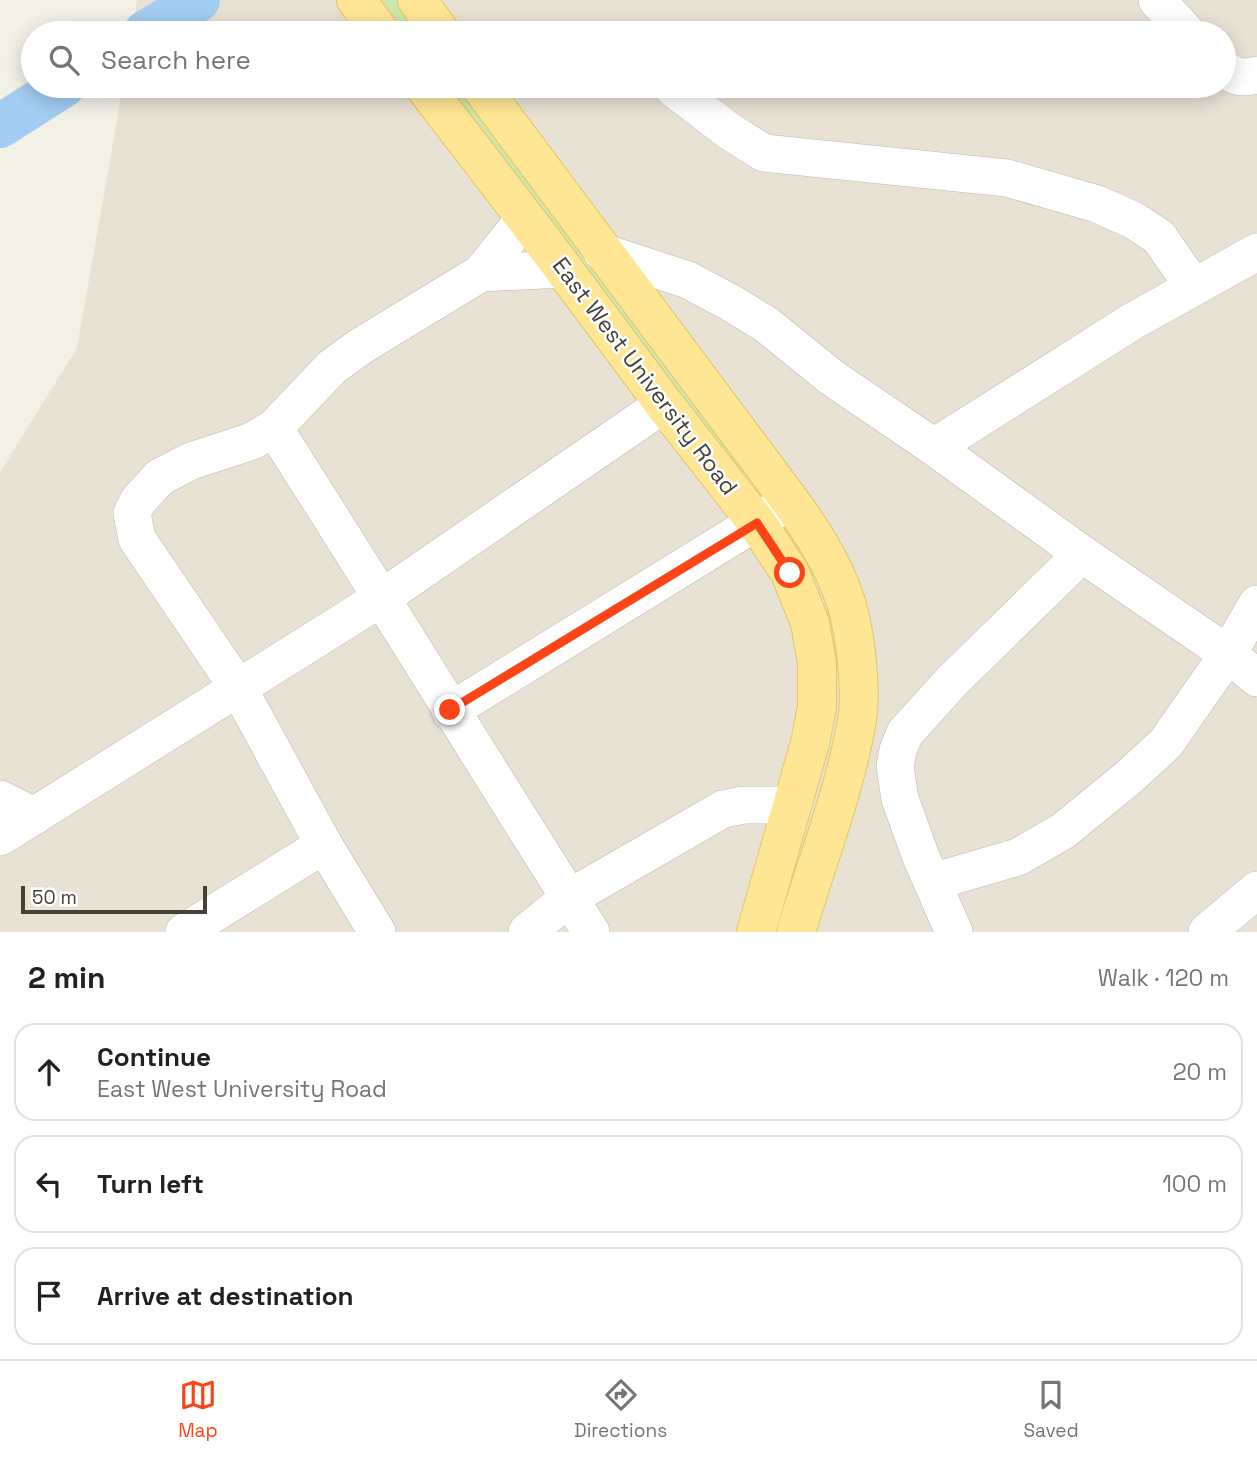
<!DOCTYPE html>
<meta charset="utf-8">
<style>
:root{--surface:#fff;--page:#f6f6f6;--text:#202124;--muted:#757577;--line:#e0e0e0;--accent:#fb4516}
body{margin:0;font-family:"Space Grotesk",sans-serif;background:var(--page);color:var(--text)}
.scale{position:absolute;left:21px;bottom:18px;width:186px;box-sizing:border-box;padding-left:7px;border:4px solid #464136;border-top:0;font-size:19px;line-height:24px;white-space:nowrap;color:#464136;-webkit-text-stroke:5px #fff;paint-order:stroke}
.stop{position:absolute;width:21px;height:21px;margin:-16px;border:5px solid #fb4516;border-radius:50%;background:#fff}
.stop.end{background:#fb4516;border-color:#fff;box-shadow:0 2px 7px #0008}
.list{margin:0;padding:0;list-style:none}
h2{display:flex;justify-content:space-between;align-items:center;height:91px;margin:0;padding:0 28px;font-size:30px}
h2 small{font-size:23px;font-weight:400;color:var(--muted)}
.list li{display:grid;grid-template-columns:46px 1fr auto;gap:21px;align-items:center;box-sizing:border-box;height:98px;margin:0 14px 14px;padding:0 14px;border:2px solid var(--line);border-radius:21px}
.list b{display:block;font-size:26px;white-space:nowrap}
.list p{margin:0;font-size:23px;white-space:nowrap;color:var(--muted)}
.list em{font-size:23px;font-style:normal;color:var(--muted)}
.icon{flex:none;width:38px;height:38px;fill:none;stroke:currentColor;stroke-width:2;stroke-linecap:round;stroke-linejoin:round}
.map{position:relative;flex:none;width:1257px;height:932px;overflow:hidden}
.search{position:absolute;background:var(--surface);box-shadow:0 4px 18px #0003;left:21px;right:21px;top:21px;height:77px;display:flex;align-items:center;gap:18px;box-sizing:border-box;padding:0 24px;border-radius:38px;color:var(--muted);font-size:26px}
.sheet{height:427px;background:var(--surface)}
nav{display:flex;justify-content:space-around;align-items:center;box-sizing:border-box;height:98px;border-top:2px solid var(--line);background:var(--surface);font-size:19px;color:var(--muted)}
nav a{display:grid;justify-items:center;gap:4px}
nav .on{color:var(--accent)}
.map>svg:first-child{display:block}
.residential{fill:#e7e2d4}
.green{fill:#cbe8af}
.lines{fill:none;stroke-linecap:round;stroke-linejoin:round}
.river{stroke:#a2ccf1;stroke-width:44}
.minor-casing{stroke:#bfb8a9;stroke-width:38}
.major-casing{stroke:#e4c464;stroke-width:40}
.minor{stroke:#fff;stroke-width:37}
.major{stroke:#fee694;stroke-width:38}
.route{stroke:#fb4516;stroke-width:9}
.labels{text-anchor:middle;stroke-width:5;stroke-linejoin:round;paint-order:stroke}
.street-label{font-size:23px;fill:#464136;stroke:#fff}
</style>
<div class="map">
<svg width="1257" height="932" viewBox="0 0 1257 932">
<rect width="100%" height="100%" fill="#f3f0e6"/>
<path class="residential" d="M137,0h1120v932h-1257v-460l77,-124 46,-262h1101v-53h-1092z"/>
<g class="green">
<path d="M376,0h23l25,33h-24z"/>
<path d="M438,86h24l283,380 -1,9z"/>
</g>
<g class="lines">
<g class="river">
<path d="M145,33l53,-33"/>
<path d="M0,126l63,-40"/>
</g>
<defs>
<g id="minor">
<path d="M1157,0l30,33"/>
<path d="M1224,69c11,8 19,10 33,6"/>
<path d="M673,88l56,43 35,22 243,25 90,26 36,16 26,17 34,49"/>
<path d="M602,252l86,28 43,23 36,22 64,52 103,70 148,107 146,100 29,24"/>
<path d="M481,273l83,-4"/>
<path d="M274,428c107,167 210,336 317,504"/>
<path d="M934,447l199,-126 124,-69"/>
<path d="M450,711l334,-206"/>
<path d="M0,799l34,17"/>
<path d="M0,837l383,-240 281,-193"/>
<path d="M932,882l86,-25 45,-26 65,-53 38,-35 62,-89 29,-50"/>
<path d="M184,932l140,-87"/>
<path d="M377,932l-53,-87 -85,-156 -102,-150 -5,-26 6,-12 22,-24 31,-16 61,-20 22,-13 58,-61 29,-21 120,-73 44,-55"/>
<path d="M527,932l42,-34 154,-89 21,-4h49"/>
<path d="M954,932l-33,-75 -21,-58 -5,-32 3,-17 7,-17 47,-52 130,-127"/>
<path d="M1207,932l50,-42"/>
</g>
<g id="major">
<path d="M356,0l25,33"/>
<path d="M417,0l24,33"/>
<path d="M424,86l118,154 122,164 93,119 33,50 20,50 7,40v44l-7,36 -54,189"/>
<path d="M480,86l310,415c21,29 41,59 53,93 12,32 20,98 13,132 -13,70 -40,138 -60,206"/>
</g>
</defs>
<use href="#minor" class="minor-casing"/>
<use href="#major" class="major-casing"/>
<use href="#minor" class="minor"/>
<use href="#major" class="major"/>
</g>
<g class="lines">
<path class="route" d="M450,710l307,-187 33,50"/>
</g>
<g class="labels">
<g class="street-label">
<text transform="translate(645 376) rotate(53)" y="8">East West University Road</text>
</g>
</g>
</svg>
<div class="scale">50 m</div>
<div class="stop" style="left:790px;top:573px"></div>
<div class="stop end" style="left:450px;top:710px"></div>
<div class="search"><svg class="icon" aria-label="search" viewBox="0 0 24 24"><circle cx="10" cy="10" r="6"/><path d="M15 15l6 6"/></svg>Search here</div>
</div>
<section class="sheet">
<h2>2 min<small>Walk · 120 m</small></h2>
<ul class="list">
<li><svg class="icon" aria-label="ahead" viewBox="0 0 24 24"><path d="M12 20V5M6 11l6-6 6 6"/></svg><div><b>Continue</b><p>East West University Road</p></div><em>20 m</em></li>
<li><svg class="icon" aria-label="left" viewBox="0 0 24 24"><path d="M17 20v-9H6M10 6l-5 5 5 5"/></svg><div><b>Turn left</b></div><em>100 m</em></li>
<li><svg class="icon" aria-label="arrive" viewBox="0 0 24 24"><path d="M6 21V4h12l-3 4 3 4H6"/></svg><div><b>Arrive at destination</b></div></li>
</ul>
</section>
<nav>
<a class="on"><svg class="icon" aria-label="map" viewBox="0 0 24 24"><path d="M3 6l6-2 6 2 6-2v14l-6 2-6-2-6 2zM9 4v14M15 6v14"/></svg>Map</a>
<a><svg class="icon" aria-label="directions" viewBox="0 0 24 24"><path d="M12 3l9 9-9 9-9-9zM9 14v-3h6M13 9l2 2-2 2"/></svg>Directions</a>
<a><svg class="icon" aria-label="saved" viewBox="0 0 24 24"><path d="M7 4h10v16l-5-4-5 4z"/></svg>Saved</a>
</nav>
